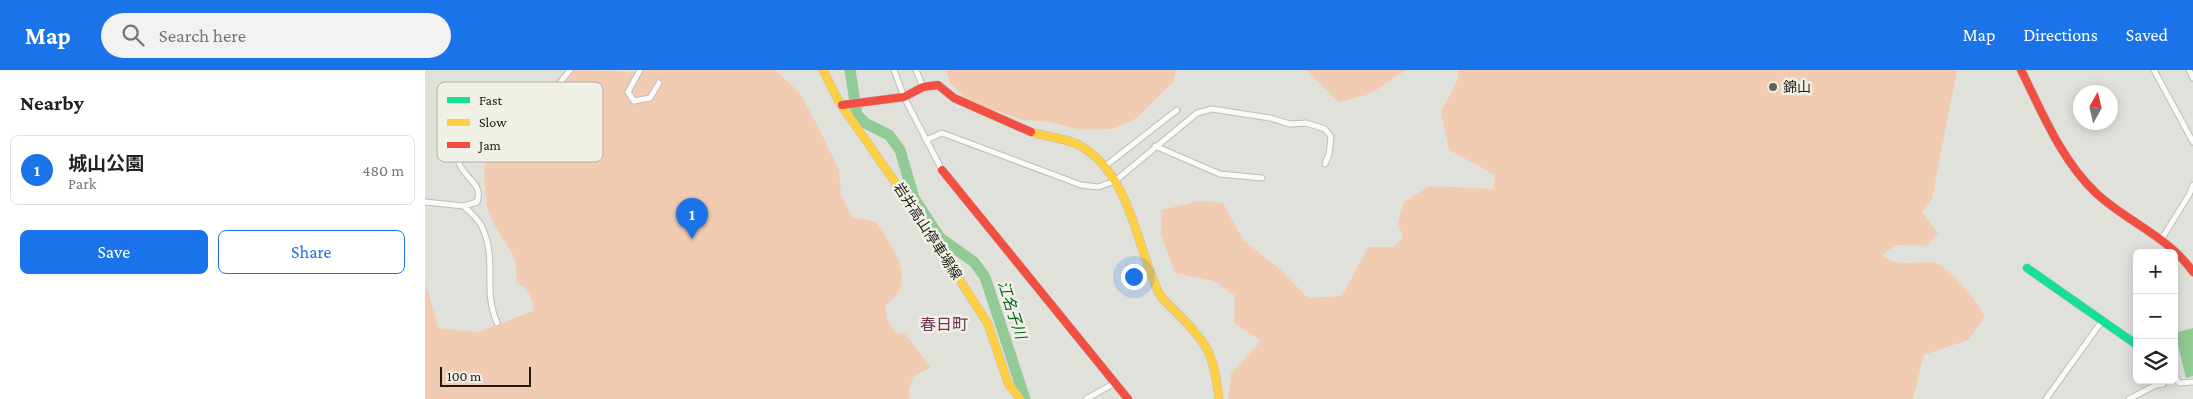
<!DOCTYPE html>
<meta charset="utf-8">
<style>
:root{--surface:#fff;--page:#f2f2f2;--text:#222;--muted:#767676;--line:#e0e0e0;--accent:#1a73e8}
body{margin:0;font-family:"Crimson Pro","Noto Sans JP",serif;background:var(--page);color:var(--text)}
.controls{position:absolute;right:15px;bottom:15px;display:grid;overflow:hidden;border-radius:8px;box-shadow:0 2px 12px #0003}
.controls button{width:45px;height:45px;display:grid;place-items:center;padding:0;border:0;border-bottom:1px solid var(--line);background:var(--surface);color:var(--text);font:25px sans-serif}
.compass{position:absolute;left:1648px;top:15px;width:45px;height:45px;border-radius:50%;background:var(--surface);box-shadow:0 2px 12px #0003;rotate:8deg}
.scale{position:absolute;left:15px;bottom:12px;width:91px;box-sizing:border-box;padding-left:5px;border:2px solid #1b1a17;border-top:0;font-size:14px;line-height:18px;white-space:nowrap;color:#1b1a17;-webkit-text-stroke:4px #f1f0e6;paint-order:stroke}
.you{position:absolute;left:708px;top:206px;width:18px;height:18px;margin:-12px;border:4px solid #fff;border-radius:50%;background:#1a73e8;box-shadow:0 0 0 8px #1a73e833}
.badge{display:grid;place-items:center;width:32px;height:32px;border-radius:50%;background:var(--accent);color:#fff;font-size:16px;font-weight:700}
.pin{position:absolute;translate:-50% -41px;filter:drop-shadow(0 1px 2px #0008)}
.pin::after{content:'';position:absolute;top:26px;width:18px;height:15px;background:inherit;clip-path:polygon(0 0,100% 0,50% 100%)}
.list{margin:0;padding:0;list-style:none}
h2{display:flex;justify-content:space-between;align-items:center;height:65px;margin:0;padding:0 20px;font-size:21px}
h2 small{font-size:16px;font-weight:400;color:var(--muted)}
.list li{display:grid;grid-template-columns:32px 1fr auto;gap:15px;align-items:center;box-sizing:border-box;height:70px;margin:0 10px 10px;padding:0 10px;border:1px solid var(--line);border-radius:8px}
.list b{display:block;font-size:19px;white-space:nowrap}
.list p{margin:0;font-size:16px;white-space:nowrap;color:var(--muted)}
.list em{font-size:16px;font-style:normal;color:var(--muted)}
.actions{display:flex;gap:10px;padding:15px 20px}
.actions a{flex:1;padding:11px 0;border:1px solid var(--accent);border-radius:8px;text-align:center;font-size:18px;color:var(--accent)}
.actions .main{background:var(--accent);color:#fff}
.icon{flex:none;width:28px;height:28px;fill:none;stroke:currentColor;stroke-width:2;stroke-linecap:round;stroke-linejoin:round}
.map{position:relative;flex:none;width:1768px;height:329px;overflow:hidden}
header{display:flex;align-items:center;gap:30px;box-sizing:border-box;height:70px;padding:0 25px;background:var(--accent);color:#fff}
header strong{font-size:24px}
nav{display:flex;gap:28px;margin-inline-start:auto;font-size:18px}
.search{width:350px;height:45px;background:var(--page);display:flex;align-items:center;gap:12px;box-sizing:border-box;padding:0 18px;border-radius:28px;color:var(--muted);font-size:19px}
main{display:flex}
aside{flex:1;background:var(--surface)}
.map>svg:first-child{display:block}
.green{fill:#f1ccb2}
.water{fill:#92ca96}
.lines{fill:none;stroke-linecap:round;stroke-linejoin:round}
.river{stroke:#92ca96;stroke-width:11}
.street-casing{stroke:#bebdb9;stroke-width:7}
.fast-casing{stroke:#bebdb9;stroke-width:9}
.slow-casing{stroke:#bebdb9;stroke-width:9}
.jam-casing{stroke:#bebdb9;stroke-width:9}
.street{stroke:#fafafa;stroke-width:5}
.fast{stroke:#16e098;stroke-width:8}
.slow{stroke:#ffcf43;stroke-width:8}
.jam{stroke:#f24e42;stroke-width:8}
.poi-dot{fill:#60605c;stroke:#f1f0e6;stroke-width:2}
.labels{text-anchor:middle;stroke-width:5;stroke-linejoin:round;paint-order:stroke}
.poi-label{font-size:14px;fill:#1b1a17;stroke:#f1f0e6;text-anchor:start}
.street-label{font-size:14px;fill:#1b1a17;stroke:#f1f0e6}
.water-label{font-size:15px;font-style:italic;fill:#015f1c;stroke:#f1f0e6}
.quarter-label{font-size:16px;fill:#713358;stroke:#f1f0e6}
.key{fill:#f1f0e6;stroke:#b1b0a8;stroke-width:1}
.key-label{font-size:14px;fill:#1b1a17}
</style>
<header>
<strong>Map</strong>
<div class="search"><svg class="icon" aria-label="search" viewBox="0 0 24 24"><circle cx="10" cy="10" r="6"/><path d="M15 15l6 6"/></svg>Search here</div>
<nav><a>Map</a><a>Directions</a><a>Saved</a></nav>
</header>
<main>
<aside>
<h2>Nearby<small></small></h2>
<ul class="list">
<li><span class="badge">1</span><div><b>城山公園</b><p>Park</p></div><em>480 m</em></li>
</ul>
<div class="actions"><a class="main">Save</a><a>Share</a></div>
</aside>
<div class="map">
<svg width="1768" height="329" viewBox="0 0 1768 329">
<rect width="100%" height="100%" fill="#e1e1dc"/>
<g class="green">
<path d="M142,0l76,2 1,-2h131l24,22 18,32 22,46 2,25 11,22 24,5c17,27 44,59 9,84l2,14 10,14 7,-1 27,34 -18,10 -5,18 2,4h-485v-113l3,4 10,38 40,4 55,-21c0,-14 -5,-22 -17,-29 5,-28 -15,-41 -25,-64 -8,-18 -8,-54 -4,-73l-27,-22 50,-2 11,-13z"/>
<path d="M521,0h230l-3,12 -36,36 -24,11 -31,1 -33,-8 -26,-2 -53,-18 -20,-19z"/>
<path d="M881,0h100l-36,24 -31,8z"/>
<path d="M1033,0h499l-25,129 -10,13 16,22 -11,12 -30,-1 -16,10c20,14 30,5 52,7 14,2 47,42 52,55l-17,23 -44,15 -11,44h-685l3,-26 30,-32 -27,-18 1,-27 -21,-15 -39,-8 -14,-39 1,-24 36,-9 25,2 21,38 36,28 28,29 34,-2 26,-49h25l10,-9 -5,-15 5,-20 26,-17 64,3 2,-14 -46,-25 -8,-38 17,-33z"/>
</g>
<path class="water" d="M1768,258v48l-7,2 -11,-45z"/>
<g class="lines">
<path class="river" d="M425,0l7,45 8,8 24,12 11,15 14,48 26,40 34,24 11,15 40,122"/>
<defs>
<g id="street">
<path d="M215,0l-12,22 6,9 16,-3 9,-15"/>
<path d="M469,0l10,27 38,73"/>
<path d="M491,0l7,17"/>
<path d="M1729,0l39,72"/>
<path d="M1764,0l4,8"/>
<path d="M113,64l-2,-5 5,-21 29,-38"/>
<path d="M501,70l16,-7 139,52 17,2 17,-6 82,-68 15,-4 58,9 20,6 16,-1 19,6 6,8 -2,17 -4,10"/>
<path d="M730,76l65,28 42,4"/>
<path d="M679,97l73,-57"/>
<path d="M0,132l39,4 13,-4c7,-18 -13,-24 -18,-39l8,-16"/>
<path d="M39,136c6,7 15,13 18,21 16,34 0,61 15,96"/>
<path d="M1736,170l28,-45 4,-10"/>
<path d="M1749,304l5,9 14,-1"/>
<path d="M661,329l29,-16"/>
<path d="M1621,329l56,-78"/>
<path d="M1704,329l27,-14 7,-1"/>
</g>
<path id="fast" d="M1602,198l110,77"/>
<g id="slow">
<path d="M398,0l16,32 77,110 72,112 20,59 12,16"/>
<path d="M606,62c15,5 35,6 48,13 52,29 57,101 80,148 5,9 15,16 21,23 30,30 34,41 39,83"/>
</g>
<g id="jam">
<path d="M1596,0c21,42 40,90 75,123 31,29 72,43 97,79"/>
<path d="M417,35l62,-8 19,-10 15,-2 16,13 77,34"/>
<path d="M517,100l186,229"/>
</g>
</defs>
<use href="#street" class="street-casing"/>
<use href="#fast" class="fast-casing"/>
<use href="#slow" class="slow-casing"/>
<use href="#jam" class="jam-casing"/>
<use href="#street" class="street"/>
<use href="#fast" class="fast"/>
<use href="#slow" class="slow"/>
<use href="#jam" class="jam"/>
</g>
<circle class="poi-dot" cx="1348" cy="17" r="5"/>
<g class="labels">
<g class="poi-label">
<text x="1358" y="22">錦山</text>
</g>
<g class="street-label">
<text transform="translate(503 161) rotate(57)" y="5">岩井高山停車場線</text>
</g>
<g class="water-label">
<text transform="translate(587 240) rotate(72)" y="5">江名子川</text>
</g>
<g class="quarter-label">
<text x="519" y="260">春日町</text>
</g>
</g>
<rect x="12" y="12" width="166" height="80" rx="8" class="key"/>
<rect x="22" y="27" width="23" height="6" fill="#16e098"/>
<rect x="22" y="49" width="23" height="7" fill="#ffcf43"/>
<rect x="22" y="72" width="23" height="6" fill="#f24e42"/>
<g class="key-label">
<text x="54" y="35">Fast</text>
<text x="54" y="57">Slow</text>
<text x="54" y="80">Jam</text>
</g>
</svg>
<div class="controls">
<button>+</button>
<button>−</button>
<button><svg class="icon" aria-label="layers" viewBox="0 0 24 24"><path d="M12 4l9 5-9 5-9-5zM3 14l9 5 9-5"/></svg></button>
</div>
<svg class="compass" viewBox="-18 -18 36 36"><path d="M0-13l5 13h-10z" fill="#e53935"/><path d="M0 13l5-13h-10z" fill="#767676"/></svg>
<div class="scale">100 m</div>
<div class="you"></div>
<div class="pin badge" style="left:267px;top:169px">1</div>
</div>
</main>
